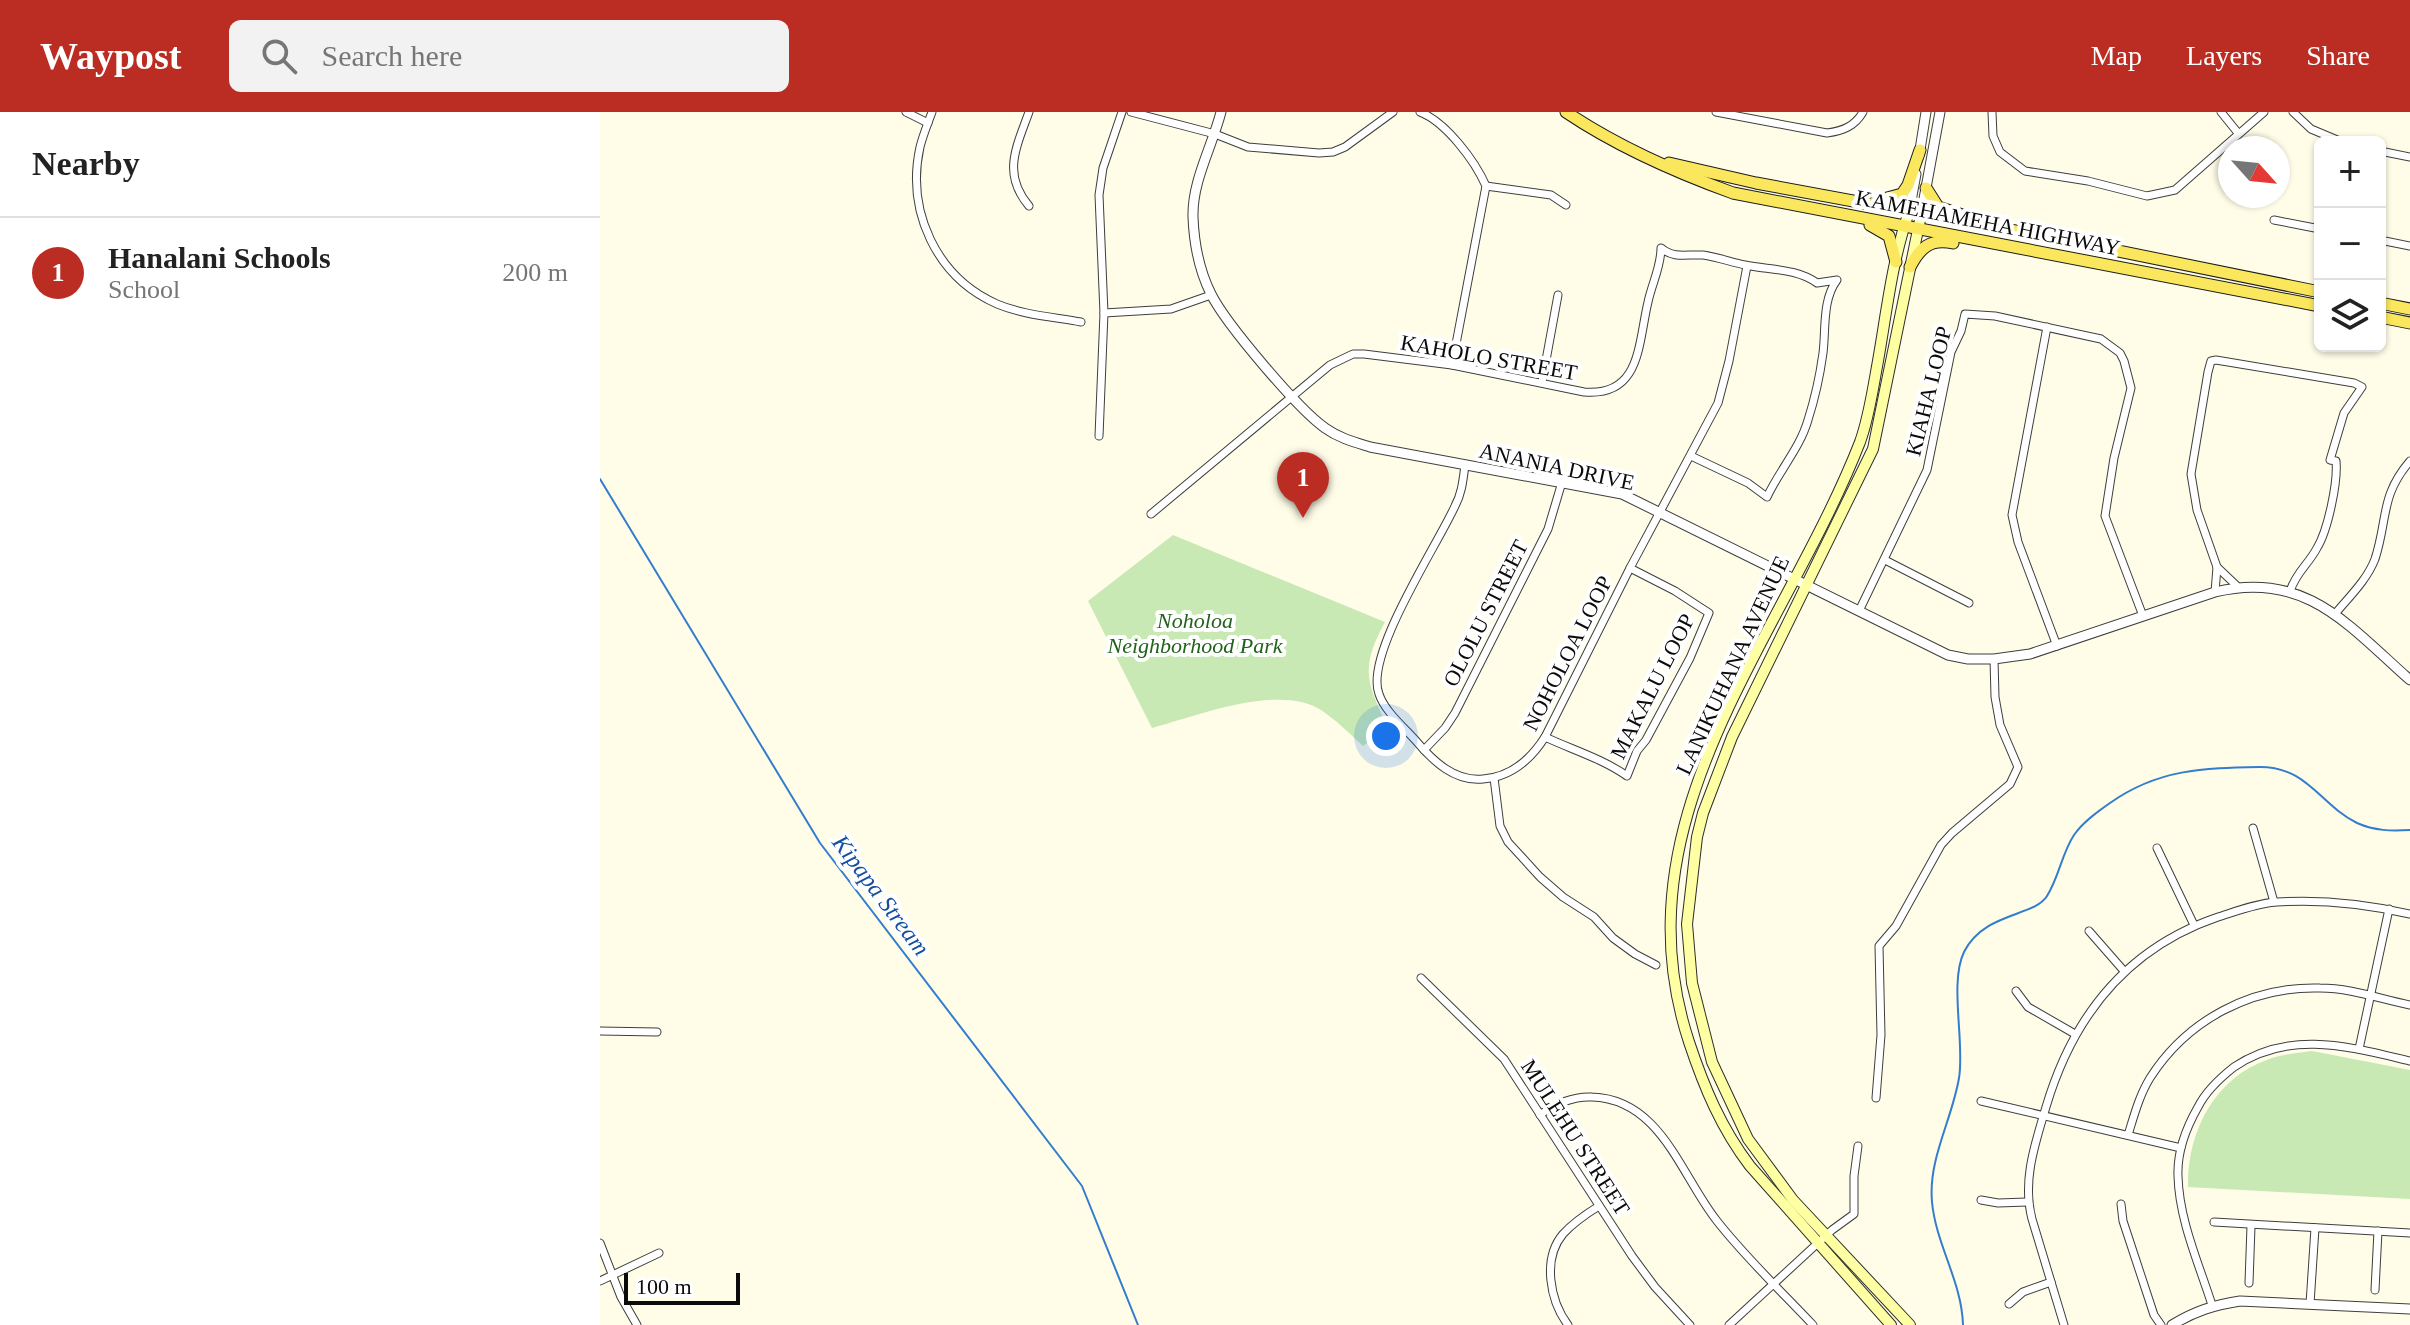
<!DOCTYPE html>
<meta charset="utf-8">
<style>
:root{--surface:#fff;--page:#f2f2f2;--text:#222;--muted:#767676;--line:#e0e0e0;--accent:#bb2d22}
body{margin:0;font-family:"Times New Roman",serif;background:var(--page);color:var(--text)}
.controls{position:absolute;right:24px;top:24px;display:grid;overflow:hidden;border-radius:12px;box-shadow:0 2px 6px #0004}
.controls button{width:72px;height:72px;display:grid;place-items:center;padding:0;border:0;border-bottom:2px solid var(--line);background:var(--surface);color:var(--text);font:40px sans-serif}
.compass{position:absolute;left:1618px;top:24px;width:72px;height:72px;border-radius:50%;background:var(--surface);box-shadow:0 2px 6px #0004;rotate:117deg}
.scale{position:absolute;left:24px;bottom:20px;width:116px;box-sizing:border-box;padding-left:8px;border:4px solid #0b0b0b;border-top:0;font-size:22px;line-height:28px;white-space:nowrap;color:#0b0b0b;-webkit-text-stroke:6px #fff;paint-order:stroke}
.you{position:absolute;left:786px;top:624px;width:28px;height:28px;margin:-20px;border:6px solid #fff;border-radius:50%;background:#1a73e8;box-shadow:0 0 0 12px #1a73e833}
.badge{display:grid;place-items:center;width:52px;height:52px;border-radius:50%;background:var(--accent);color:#fff;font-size:26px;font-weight:700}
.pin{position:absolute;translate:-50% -66px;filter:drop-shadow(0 2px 4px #0008)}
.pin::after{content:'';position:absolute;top:42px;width:28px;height:24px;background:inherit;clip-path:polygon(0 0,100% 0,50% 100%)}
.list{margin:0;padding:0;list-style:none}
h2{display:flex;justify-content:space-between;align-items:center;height:104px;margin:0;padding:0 32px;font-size:34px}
h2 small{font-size:26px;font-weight:400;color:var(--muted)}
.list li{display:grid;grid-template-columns:52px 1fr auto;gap:24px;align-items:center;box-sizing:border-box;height:112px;padding:0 32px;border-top:2px solid var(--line)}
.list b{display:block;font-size:30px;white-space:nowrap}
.list p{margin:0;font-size:26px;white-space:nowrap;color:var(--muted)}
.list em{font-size:26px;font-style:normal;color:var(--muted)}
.icon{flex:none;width:44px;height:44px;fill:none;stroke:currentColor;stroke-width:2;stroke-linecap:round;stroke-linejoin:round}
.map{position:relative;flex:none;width:1810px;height:1213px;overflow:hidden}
header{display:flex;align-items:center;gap:48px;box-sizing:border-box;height:112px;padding:0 40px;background:var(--accent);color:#fff}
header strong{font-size:38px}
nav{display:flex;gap:44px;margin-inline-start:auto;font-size:28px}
.search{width:560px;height:72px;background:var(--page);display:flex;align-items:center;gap:20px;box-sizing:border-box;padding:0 28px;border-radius:12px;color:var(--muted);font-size:30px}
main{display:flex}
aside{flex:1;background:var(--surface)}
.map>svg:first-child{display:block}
.green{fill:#c8e9b3}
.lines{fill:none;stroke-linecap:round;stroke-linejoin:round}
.stream{stroke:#337dce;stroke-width:2}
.minor-casing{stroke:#3e3e3e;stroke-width:9}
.tertiary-casing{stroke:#3e3e3e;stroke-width:11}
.secondary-casing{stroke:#2d2d2d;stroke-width:12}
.primary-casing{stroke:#1c1c1c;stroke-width:13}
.minor{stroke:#fff;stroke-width:7}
.tertiary{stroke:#fff;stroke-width:9}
.secondary{stroke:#feffa3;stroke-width:10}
.primary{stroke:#fae75d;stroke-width:11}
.labels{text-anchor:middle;stroke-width:8;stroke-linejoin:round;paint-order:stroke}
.street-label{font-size:22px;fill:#0b0b0b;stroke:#fff}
.park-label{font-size:22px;font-style:italic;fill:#21621b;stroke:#fff}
.water-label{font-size:24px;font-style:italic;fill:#14509d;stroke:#fff}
</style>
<header>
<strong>Waypost</strong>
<div class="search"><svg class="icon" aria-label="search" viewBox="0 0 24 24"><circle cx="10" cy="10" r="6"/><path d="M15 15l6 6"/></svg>Search here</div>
<nav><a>Map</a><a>Layers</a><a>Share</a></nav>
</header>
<main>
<aside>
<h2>Nearby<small></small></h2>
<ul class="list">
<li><span class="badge">1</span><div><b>Hanalani Schools</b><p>School</p></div><em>200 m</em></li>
</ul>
</aside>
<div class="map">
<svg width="1810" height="1213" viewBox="0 0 1810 1213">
<rect width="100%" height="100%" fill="#fffde8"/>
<g class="green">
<path d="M573,423l212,87c-25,46 -19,60 3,105l-25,19c-13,-12 -27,-26 -42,-36 -42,-27 -124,6 -169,18l-64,-127z"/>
<path d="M1712,939l98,19v129l-222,-12c-1,-55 26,-109 81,-128 14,-5 29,-6 43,-8z"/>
</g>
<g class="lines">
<g class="stream">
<path d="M0,367l220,364 262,343 56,139"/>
<path d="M1363,1213c-1,-43 -27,-80 -31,-123 -4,-43 20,-82 27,-124 6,-35 -10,-95 5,-126 20,-40 70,-35 83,-56 12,-19 15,-43 27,-61 9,-13 23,-23 36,-32 48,-34 93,-35 150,-36 48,0 59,37 97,56 18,8 34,8 53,7"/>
</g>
<defs>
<g id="minor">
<path d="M306,0l22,11"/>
<path d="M332,0c-4,11 -9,23 -12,35 -14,64 16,130 77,157 26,11 57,13 84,18"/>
<path d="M429,0c-13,36 -27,62 0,94"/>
<path d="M531,0l84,22 33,13 71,6 14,-1 12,-5 48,-35"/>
<path d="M820,0c26,10 55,49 66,74l-34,179"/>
<path d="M1116,0l111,21c16,-2 28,-7 36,-21"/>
<path d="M1392,0l1,24 7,16 25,19 63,10 59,15 28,-6 89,-78"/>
<path d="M1621,0l17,21"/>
<path d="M1693,0l18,17 31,13"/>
<path d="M1780,39l30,6"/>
<path d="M886,74l65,9 15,10"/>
<path d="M1674,108l46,9"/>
<path d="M1780,128l30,6"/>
<path d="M504,201l67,-4 40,-14"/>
<path d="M1447,215l-35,188 6,27 39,104"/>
<path d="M942,270l16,-87"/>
<path d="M499,324l5,-123 -5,-118 4,-27 19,-56"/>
<path d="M865,353c-2,15 -3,28 -10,41 -18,40 -91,149 -76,188 6,18 26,34 38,48 16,19 38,40 66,37 28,-2 48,-20 62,-42l85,-169 88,-165 11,-42 18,-95"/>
<path d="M551,402l179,-149 23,-11h11l88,11 132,27c57,5 54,-48 64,-90 4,-19 13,-35 13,-54 13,11 26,6 42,7 14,2 28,7 42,10 24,5 51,3 72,18l20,-3c-15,20 -11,49 -14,73 -3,22 -8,45 -15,67 -8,28 -29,51 -41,77l-19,-14 -57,-27"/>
<path d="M1285,448l84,43"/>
<path d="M1617,455l20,19"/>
<path d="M1615,480l2,-25 -20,-57 -6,-36 17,-102 3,-11 5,-1 138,23 8,4 -18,26 -14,47 6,1c2,21 -8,69 -19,87 -9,17 -20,23 -27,43"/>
<path d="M1259,499l68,-141 24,-118 10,-21 4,-17 30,2 106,23 19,14 4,8 7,27 -17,70 -9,58 38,100"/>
<path d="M1735,502c14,-17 32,-34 40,-55 13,-40 5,-63 35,-98"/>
<path d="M945,625c28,13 58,22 82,39l10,-25 9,-11 44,-82 19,-45 -34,-22 -45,-23"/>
<path d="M824,638l21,-22 10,-15 93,-184 14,-47"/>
<path d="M894,666l6,48 8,16 32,35 23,20 31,20 19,21 22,16 21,11"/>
<path d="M1653,716l21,74"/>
<path d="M1557,736l37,77"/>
<path d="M1489,819l35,40"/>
<path d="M821,866l83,81 128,197 23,31 35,38"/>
<path d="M1416,879l12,16 47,27"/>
<path d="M0,919l57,1"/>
<path d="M1759,937l30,-140"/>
<path d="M1276,986l5,-63 -2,-89 17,-20 45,-81 11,-12 58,-49 8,-17 -18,-42 -5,-28 -1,-38"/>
<path d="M1381,989l200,47"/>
<path d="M940,1003c14,-11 34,-19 52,-18 69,2 89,79 125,124 29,37 64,70 96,104"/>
<path d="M1528,1023c6,-19 11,-39 22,-57 37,-58 101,-92 170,-90 31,0 60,11 90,17"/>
<path d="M1381,1088l17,3 29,-1"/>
<path d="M1521,1092l2,17 31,94 7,10"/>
<path d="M1614,1110l196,11"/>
<path d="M0,1131l21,54 16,28"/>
<path d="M0,1169l59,-28"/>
<path d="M1649,1171l2,-57"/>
<path d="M1775,1178l3,-59"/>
<path d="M1409,1192l14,-12 28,-10"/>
<path d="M1710,1192l5,-76"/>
<path d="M1612,1193c-13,-41 -33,-85 -34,-129 -1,-24 8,-48 20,-69 8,-16 22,-29 36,-40 56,-38 116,-20 176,-6"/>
<path d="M968,1213c-18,-24 -26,-66 -5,-91 10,-11 23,-20 36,-28"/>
<path d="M1129,1213l103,-95 22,-16v-38l4,-30"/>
<path d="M1464,1213l-32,-106c-10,-38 3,-75 14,-112 27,-91 81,-159 172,-190 19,-6 40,-14 59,-15 45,-3 89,2 133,12"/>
</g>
<g id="tertiary">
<path d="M621,0c-9,35 -29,69 -28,105 1,26 7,55 18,77 15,30 87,115 114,134 14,10 29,14 45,19l252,47 326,161 20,4h26l36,-5 185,-62c90,-22 133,33 195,88"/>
<path d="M1319,44l7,-44"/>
<path d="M1309,100l7,-38"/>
<path d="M1321,103l19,-103"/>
<path d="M1572,1213c23,-14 42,-20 68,-24l170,8"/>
</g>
<g id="secondary">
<path d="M1291,1213l-141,-159c-29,-38 -46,-79 -61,-124 -74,-226 94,-403 171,-600 8,-22 12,-47 16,-70 10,-53 15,-109 33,-160"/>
<path d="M1310,1213l-117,-125 -45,-61 -36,-77 -20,-79 -5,-59 10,-87 6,-24 29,-76 141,-288 48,-234"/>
</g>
<g id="primary">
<path d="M966,0c52,35 109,60 167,81l587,113"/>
<path d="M1069,51l87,20 303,56 261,53"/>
<path d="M1326,76l12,19 24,8"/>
<path d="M1276,89l26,-7 6,-9 12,-35"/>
<path d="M1270,113l19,11 7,26"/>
<path d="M1310,155c10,-19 20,-29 43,-24"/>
<path d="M1780,191l30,6"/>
<path d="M1780,205l30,6"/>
</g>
</defs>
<use href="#minor" class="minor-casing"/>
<use href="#tertiary" class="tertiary-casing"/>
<use href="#secondary" class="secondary-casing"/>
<use href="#primary" class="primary-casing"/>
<use href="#minor" class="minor"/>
<use href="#tertiary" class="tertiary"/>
<use href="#secondary" class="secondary"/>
<use href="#primary" class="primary"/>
</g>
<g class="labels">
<g class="street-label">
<text transform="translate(1388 110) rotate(11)" y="8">KAMEHAMEHA HIGHWAY</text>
<text transform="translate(889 245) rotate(10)" y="8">KAHOLO STREET</text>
<text transform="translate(1328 279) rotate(-76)" y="8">KIAHA LOOP</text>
<text transform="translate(957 354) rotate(12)" y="8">ANANIA DRIVE</text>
<text transform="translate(885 501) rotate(-63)" y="8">OLOLU STREET</text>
<text transform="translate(967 541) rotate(-63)" y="8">NOHOLOA LOOP</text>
<text transform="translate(1132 553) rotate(-65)" y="8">LANIKUHANA AVENUE</text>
<text transform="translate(1052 574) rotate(-63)" y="8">MAKALU LOOP</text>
<text transform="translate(976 1025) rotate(57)" y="8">MULEHU STREET</text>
</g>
<g class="park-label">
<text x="595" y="516">Noholoa<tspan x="595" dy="25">Neighborhood Park</tspan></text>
</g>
<g class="water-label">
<text transform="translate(281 783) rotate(53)" y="8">Kipapa Stream</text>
</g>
</g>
</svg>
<div class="controls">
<button>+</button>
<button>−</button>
<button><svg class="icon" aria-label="layers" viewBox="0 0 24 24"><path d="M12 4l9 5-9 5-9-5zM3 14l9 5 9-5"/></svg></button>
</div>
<svg class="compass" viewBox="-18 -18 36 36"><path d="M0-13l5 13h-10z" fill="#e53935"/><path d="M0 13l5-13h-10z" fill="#767676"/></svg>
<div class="scale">100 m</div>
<div class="you"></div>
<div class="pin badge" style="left:703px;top:406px">1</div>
</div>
</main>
